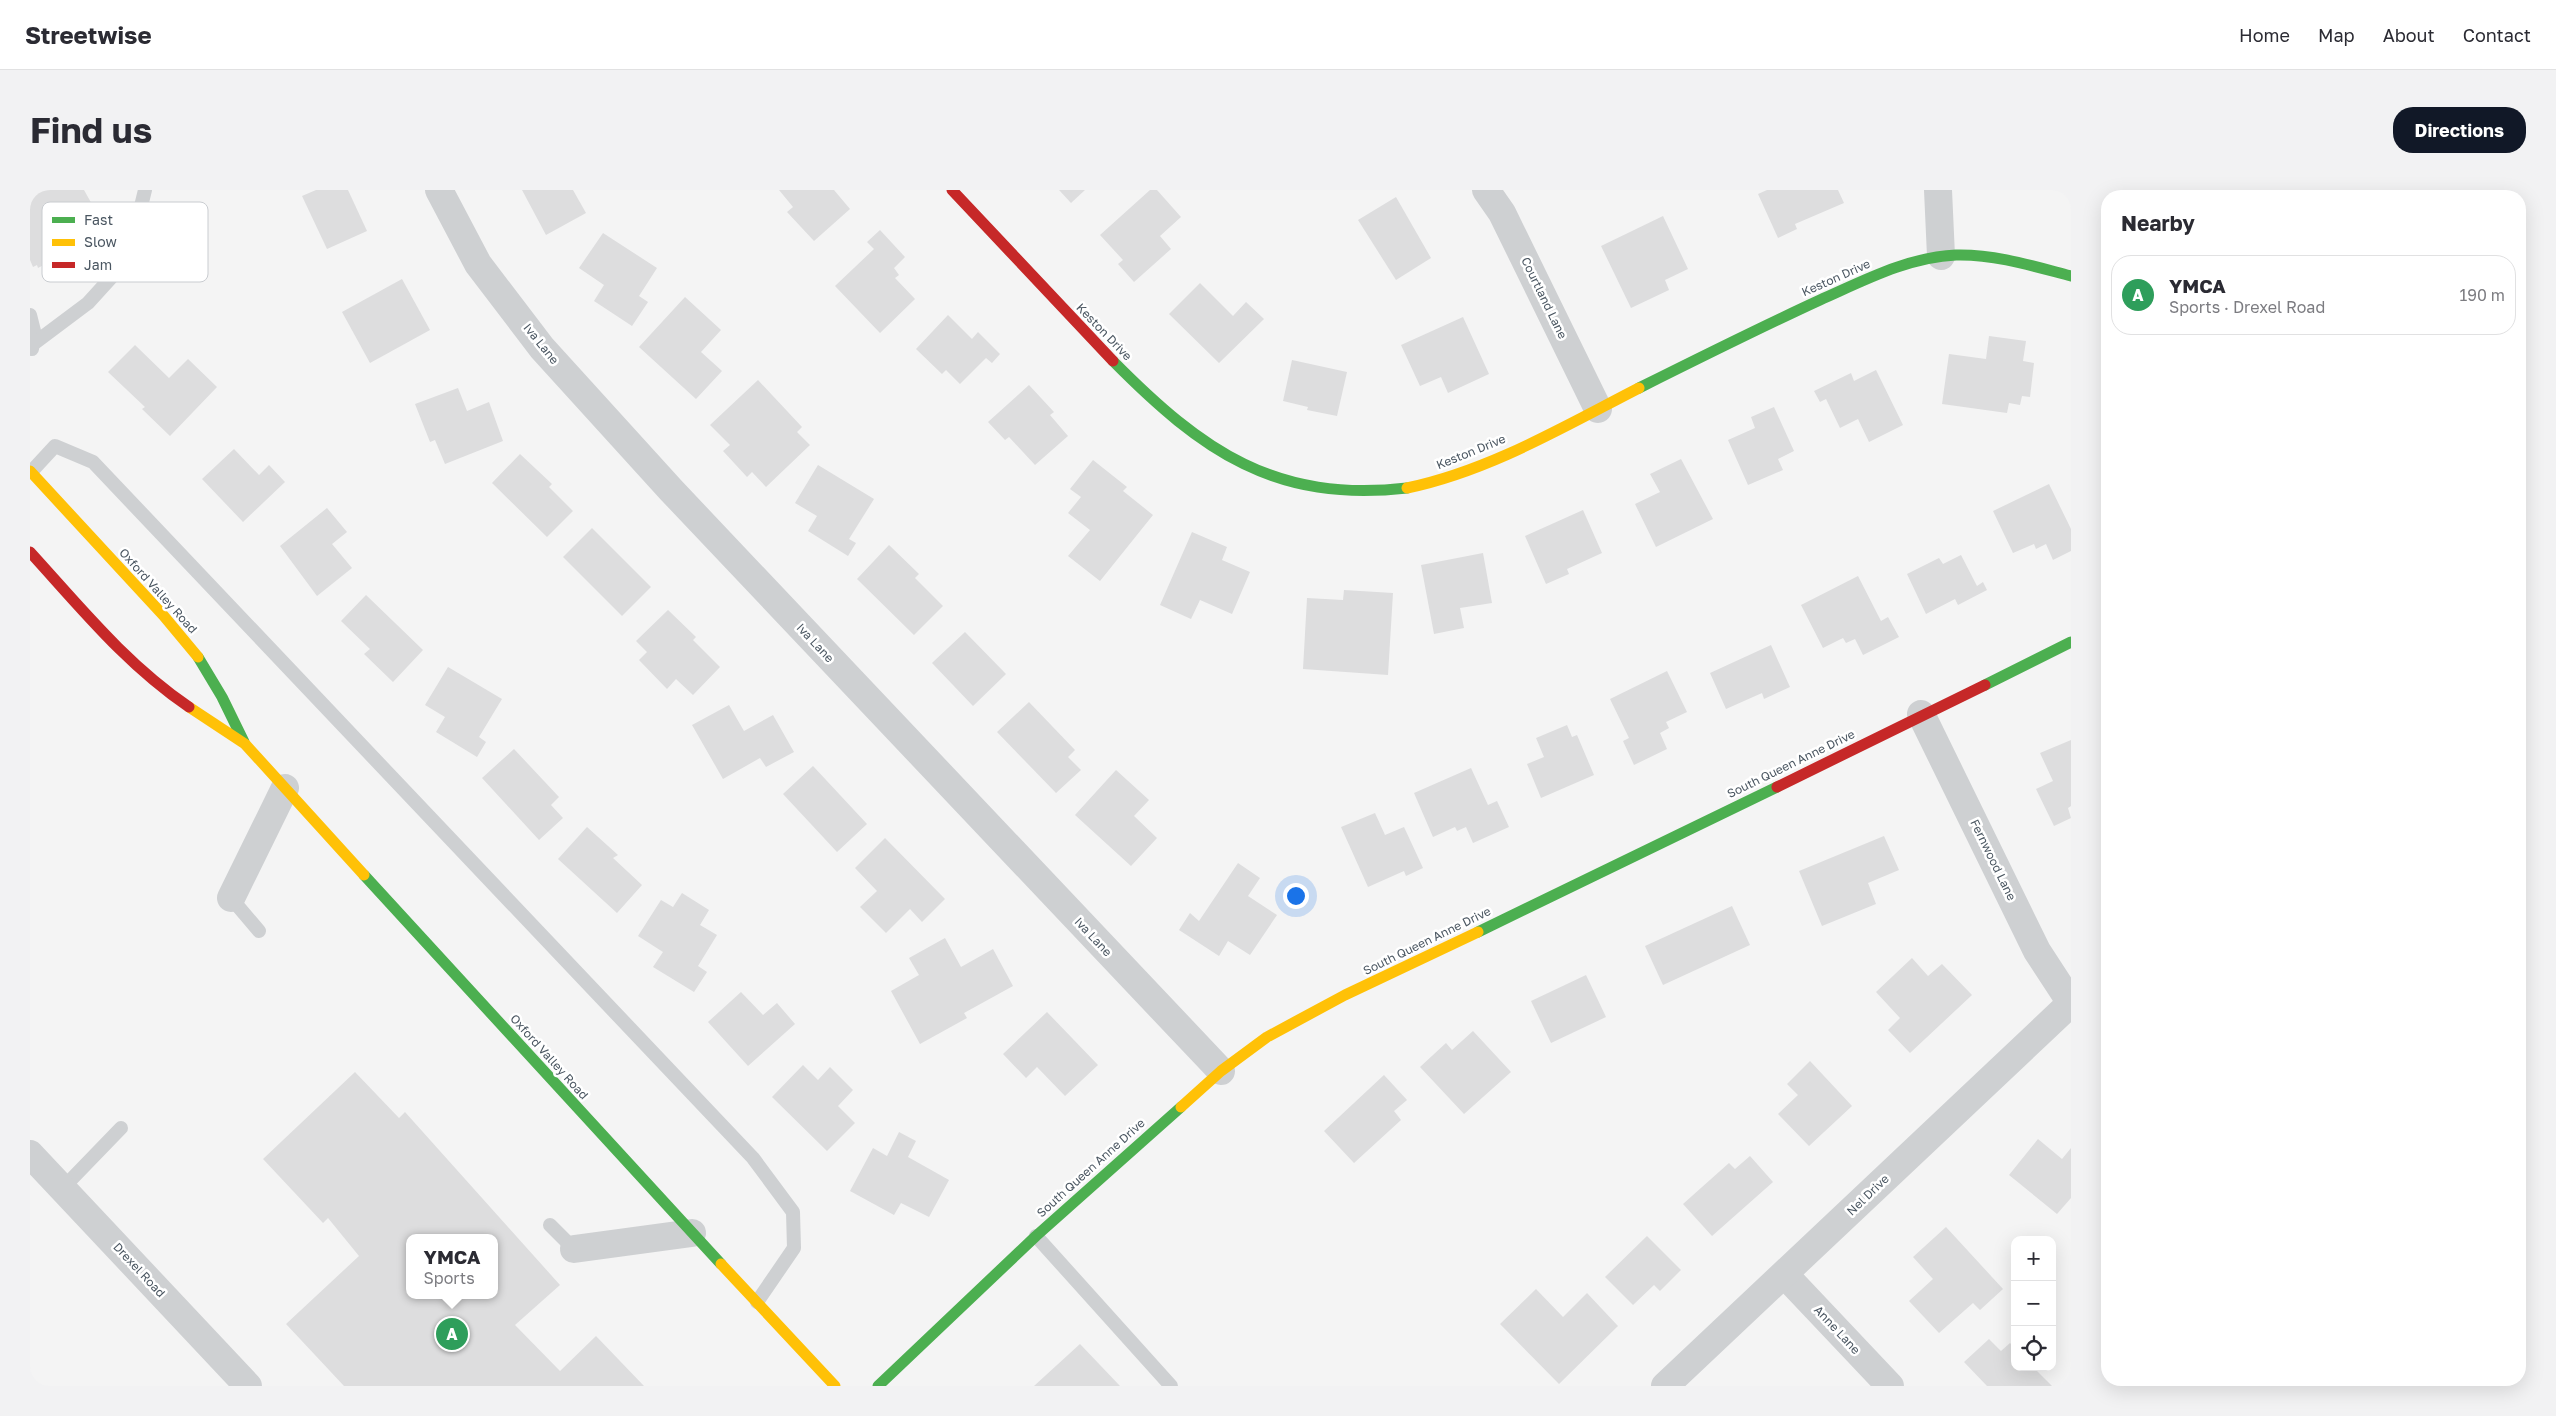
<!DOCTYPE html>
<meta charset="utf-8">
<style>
:root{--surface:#fff;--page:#f2f2f3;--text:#2b2b33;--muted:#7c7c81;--line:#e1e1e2;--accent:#111827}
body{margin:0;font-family:"Golos Text",sans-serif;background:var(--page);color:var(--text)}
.controls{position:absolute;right:15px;bottom:15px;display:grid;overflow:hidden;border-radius:10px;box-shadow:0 5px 20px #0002}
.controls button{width:45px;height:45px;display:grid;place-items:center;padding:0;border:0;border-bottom:1px solid var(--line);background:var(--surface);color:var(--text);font:25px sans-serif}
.you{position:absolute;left:1265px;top:705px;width:18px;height:18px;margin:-12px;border:4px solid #fff;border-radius:50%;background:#1a73e8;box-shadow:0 0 0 8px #1a73e833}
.badge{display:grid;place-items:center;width:32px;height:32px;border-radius:50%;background:var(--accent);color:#fff;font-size:16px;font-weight:700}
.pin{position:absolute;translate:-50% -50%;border:2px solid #fff;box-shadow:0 1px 5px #0006}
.popup{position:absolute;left:376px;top:1044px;width:92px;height:65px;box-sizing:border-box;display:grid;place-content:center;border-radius:10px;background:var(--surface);filter:drop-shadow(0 1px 4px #0005);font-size:16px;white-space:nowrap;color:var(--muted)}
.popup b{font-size:19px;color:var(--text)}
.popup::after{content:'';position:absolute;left:50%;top:100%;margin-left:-10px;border:10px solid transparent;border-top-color:var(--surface)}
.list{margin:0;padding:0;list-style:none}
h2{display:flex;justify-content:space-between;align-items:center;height:65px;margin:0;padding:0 20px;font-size:21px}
h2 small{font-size:16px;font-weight:400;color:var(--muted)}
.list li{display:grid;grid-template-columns:32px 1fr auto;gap:15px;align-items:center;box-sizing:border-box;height:80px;margin:0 10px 10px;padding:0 10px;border:1px solid var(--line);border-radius:20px}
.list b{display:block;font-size:19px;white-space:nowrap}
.list p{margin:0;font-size:16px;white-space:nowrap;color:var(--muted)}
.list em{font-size:16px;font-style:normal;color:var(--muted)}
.icon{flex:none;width:28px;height:28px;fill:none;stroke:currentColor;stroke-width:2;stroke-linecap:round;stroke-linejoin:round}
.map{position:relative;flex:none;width:2041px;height:1196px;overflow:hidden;border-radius:20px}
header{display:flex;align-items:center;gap:30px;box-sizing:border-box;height:70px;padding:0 25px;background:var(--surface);border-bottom:1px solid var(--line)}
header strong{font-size:24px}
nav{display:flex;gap:28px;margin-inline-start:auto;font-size:18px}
.intro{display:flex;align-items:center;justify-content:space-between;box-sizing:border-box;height:120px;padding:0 30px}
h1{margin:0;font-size:35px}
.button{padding:12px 22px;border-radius:20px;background:var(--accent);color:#fff;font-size:18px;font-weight:700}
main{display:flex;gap:30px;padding:0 30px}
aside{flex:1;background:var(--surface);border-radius:20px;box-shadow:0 5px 20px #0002}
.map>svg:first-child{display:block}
.building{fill:#ddddde;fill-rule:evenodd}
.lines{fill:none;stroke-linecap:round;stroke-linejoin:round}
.lane{stroke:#ced0d2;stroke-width:14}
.street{stroke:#ced0d2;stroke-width:28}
.fast{stroke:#4caf50;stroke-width:11}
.slow{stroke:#ffc107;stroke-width:11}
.jam{stroke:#c62828;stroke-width:11}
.labels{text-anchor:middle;stroke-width:5;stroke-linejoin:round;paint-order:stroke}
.street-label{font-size:12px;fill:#4a5661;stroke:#fff}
.key{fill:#fff;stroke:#c9ccd0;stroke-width:1}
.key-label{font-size:14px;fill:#4a5661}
</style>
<header>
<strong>Streetwise</strong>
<nav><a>Home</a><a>Map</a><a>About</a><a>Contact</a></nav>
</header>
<div class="intro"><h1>Find us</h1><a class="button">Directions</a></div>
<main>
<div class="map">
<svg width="2041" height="1196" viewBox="0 0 2041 1196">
<rect width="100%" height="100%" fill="#f4f4f4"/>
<g class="building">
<path d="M0,0h54l23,41 -69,37 -1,-3 -4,2 -3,-7z"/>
<path d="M286,0h32l19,41 -40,18 -25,-53z"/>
<path d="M492,0h51l13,23 -40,22z"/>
<path d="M749,0h55l16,19 -36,32 -27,-29 6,-5z"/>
<path d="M1029,0h26l-14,13z"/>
<path d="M1120,0h7l24,27 -21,19 11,13 -37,33 -16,-18 5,-4 -23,-25z"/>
<path d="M1737,0h71l6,13 -49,21 2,5 -19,9 -20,-44z"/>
<path d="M1366,7l35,61 -35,22 -38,-60z"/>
<path d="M1633,26l25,53 -23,11 4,10 -38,18 -30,-62z"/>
<path d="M850,40l25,27 -11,11 5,7 -4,3 20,21 -35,34 -45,-47 39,-37 -7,-7z"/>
<path d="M573,43l54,35 -18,28 9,6 -16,24 -38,-25 10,-16 -25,-17z"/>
<path d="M372,89l28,51 -60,33 -28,-51z"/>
<path d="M1170,93l33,33 13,-14 18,17 -45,44 -50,-49z"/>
<path d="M655,107l36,33 -20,22 21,19 -26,28 -57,-52z"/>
<path d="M918,125l24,24 6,-7 22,22 -8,9 -6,-5 -26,26 -14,-14 -4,4 -26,-25z"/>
<path d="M1433,127l26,57 -41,19 -7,-16 -21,9 -19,-41z"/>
<path d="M1959,146l37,5 -3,20 11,2 -4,34 -8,-1 -2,9 -11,-2 -2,10 -65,-9 7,-50 37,5z"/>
<path d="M105,155l34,33 19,-19 29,28 -47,49 -28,-27 3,-2 -37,-35z"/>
<path d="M1262,170l55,12 -10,44 -30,-6 1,-3 -25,-6z"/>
<path d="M1846,180l27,55 -34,17 -11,-23 -18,9 -14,-29 -6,3 -6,-11 37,-18 3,8z"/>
<path d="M728,190l44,47 -5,5 13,13 -44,42 -14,-15 -5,5 -24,-26 7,-6 -20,-20z"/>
<path d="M999,195l25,27 -4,3 18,21 -33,29 -26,-28 -4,3 -17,-18z"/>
<path d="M428,198l9,23 22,-9 14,39 -58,23 -10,-24 -5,2 -15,-38z"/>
<path d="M1744,217l20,44 -16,8 5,11 -35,15 -20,-45 27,-12 -4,-11z"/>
<path d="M204,259l25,26 10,-10 16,17 -42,40 -41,-43z"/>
<path d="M490,264l32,30 -3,3 24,24 -26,26 -55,-54z"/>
<path d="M1651,269l32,60 -57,28 -21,-43 25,-12 -10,-18z"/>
<path d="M1063,270l34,27 -4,4 30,24 -53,66 -32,-25 22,-26 -22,-17 13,-16 -11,-8z"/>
<path d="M788,275l56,34 -25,40 7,4 -8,13 -40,-25 9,-15 -22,-13z"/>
<path d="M2019,294l22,45v22l-18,9 -7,-16 -10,5 -2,-5 -21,9 -20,-42z"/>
<path d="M297,318l20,24 -15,12 20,24 -35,28 -37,-50z"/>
<path d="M1553,320l19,43 -35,16 2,5 -23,10 -21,-48z"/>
<path d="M562,338l59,59 -29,29 -59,-59z"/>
<path d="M1162,342l35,15 -5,13 28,12 -18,42 -32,-14 -9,19 -31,-14z"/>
<path d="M859,355l30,29 -4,4 28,28 -29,29 -57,-56z"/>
<path d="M1453,363l9,50 -32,5 4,20 -30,6 -13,-69z"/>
<path d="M1931,365l16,31 6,-4 4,8 -29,15 -3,-6 -29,15 -19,-40 32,-16 4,6z"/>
<path d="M1828,386l23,45 7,-4 11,20 -36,18 -8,-16 -9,4 -3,-5 -20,10 -22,-43z"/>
<path d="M1314,400l49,3 -5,82 -85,-6 4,-71 36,2z"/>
<path d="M336,405l57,55 -30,32 -29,-28 6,-5 -29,-28z"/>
<path d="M638,420l28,27 -3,3 27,27 -27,28 -17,-16 -9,10 -28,-29 8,-8 -11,-11z"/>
<path d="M935,442l41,42 -33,32 -41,-43z"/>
<path d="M1741,455l19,42 -26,12 -2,-6 -36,16 -16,-36z"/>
<path d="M418,477l54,32 -23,38 7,5 -9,15 -41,-25 9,-15 -20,-12z"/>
<path d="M1637,481l20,41 -21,10 3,6 -9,5 7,16 -33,16 -11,-24 6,-3 -19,-39z"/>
<path d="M999,512l46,48 -7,7 13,13 -25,23 -59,-61z"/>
<path d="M699,515l15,26 29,-16 21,37 -28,15 -6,-9 -37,21 -31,-54z"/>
<path d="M1537,535l5,12 5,-2 17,40 -53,23 -14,-34 17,-7 -8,-19z"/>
<path d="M2041,550v66l-3,2 3,10 -17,8 -18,-37 17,-8 -13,-28z"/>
<path d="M484,559l45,48 -8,8 12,13 -24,22 -57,-62z"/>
<path d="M783,576l54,58 -30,28 -54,-58z"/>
<path d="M1441,578l17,37 9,-4 12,26 -36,16 -7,-16 -9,4 -2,-4 -22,10 -19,-44z"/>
<path d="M1086,580l33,30 -15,16 23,22 -26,28 -56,-51z"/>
<path d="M1345,623l10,22 19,-8 19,41 -17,8 -2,-5 -36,16 -27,-60z"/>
<path d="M557,637l31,28 -5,3 29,27 -25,28 -59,-54z"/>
<path d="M1854,646l15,34 -31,13 8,21 -54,22 -23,-55z"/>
<path d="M855,648l60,61 -23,23 -12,-13 -24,24 -26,-26 17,-16 -22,-23z"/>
<path d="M1208,673l22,15 -12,18 29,19 -27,40 -22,-14 -9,15 -40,-26 11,-17 9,8z"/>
<path d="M652,703l27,17 -9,15 17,10 -19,31 9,6 -13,20 -41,-25 10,-15 -25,-16 23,-36 12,7z"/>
<path d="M1702,716l18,39 -87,40 -18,-39z"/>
<path d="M915,748l16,29 32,-18 20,37 -49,27 3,5 -47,26 -29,-53 28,-16 -10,-17z"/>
<path d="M1882,768l16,18 14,-12 30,31 -62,58 -22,-23 12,-12 -24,-26z"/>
<path d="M1556,785l20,42 -55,26 -20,-42z"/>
<path d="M711,802l22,23 14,-12 18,21 -47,42 -40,-44z"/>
<path d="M1017,822l51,53 -33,31 -28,-29 -11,11 -23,-24z"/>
<path d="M1443,841l38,41 -47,42 -44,-47 26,-24 6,7z"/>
<path d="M1780,871l42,45 -43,40 -31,-32 20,-19 -11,-11z"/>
<path d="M773,875l15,15 12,-13 23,23 -15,16 17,17 -28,28 -55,-54z"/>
<path d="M325,882l44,46 6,-6 155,173 -45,40 45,46 36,-35 48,50h-300l-58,-62 73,-68 -31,-38 -5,5 -60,-64zM380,1048h84v57h-84z"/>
<path d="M1354,885l23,25 -13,11 7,9 -47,43 -30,-32z"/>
<path d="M869,942l17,9 -8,16 41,23 -20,37 -28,-14 -7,12 -44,-24 23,-43 14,8z"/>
<path d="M2008,949l24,20 9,-11v50l-14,16 -48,-39z"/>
<path d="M1720,966l23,26 -61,54 -29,-32 46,-41 6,6z"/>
<path d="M1916,1037l57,62 -23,21 -7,-7 -34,30 -30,-32 24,-22 -20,-22z"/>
<path d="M1617,1046l34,34 -21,21 -6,-6 -21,20 -28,-28z"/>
<path d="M1506,1099l27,28 24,-24 31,33 -59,58 -59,-60z"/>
<path d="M1959,1149l12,12 9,-8 5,5v19h18l19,19h-65l-23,-24z"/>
<path d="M1050,1154l40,42h-86z"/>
</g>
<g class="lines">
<g class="lane">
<path d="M0,125l4,16 -2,18"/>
<path d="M2,155l56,-42 40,-44 17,-69"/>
<path d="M1,282l24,-26 38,16 660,696 40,54 1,36 -37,54"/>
<path d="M201,708l28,33"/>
<path d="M32,999l59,-61"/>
<path d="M520,1035l24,24"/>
<path d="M1006,1046l135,150"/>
</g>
<g class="street">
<path d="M409,0l39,74 64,84 129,142 550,581"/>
<path d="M1456,0l16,23 96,196"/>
<path d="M1908,0l3,66"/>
<path d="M1891,524l116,237 34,52"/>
<path d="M201,708l54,-110"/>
<path d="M0,964l218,232"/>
<path d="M544,1059l118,-16"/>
<path d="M1755,1085l105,111"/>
<path d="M1635,1196l406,-383"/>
</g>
<g class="fast">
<path d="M1083,171c89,90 162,142 294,127"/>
<path d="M1609,198c60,-30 120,-60 181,-88 43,-19 88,-43 136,-45 39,-1 77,11 115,21"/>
<path d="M168,467l24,40 22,45"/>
<path d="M1955,495l86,-43"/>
<path d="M334,685l357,389"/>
<path d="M1448,742l299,-145"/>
<path d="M848,1196l158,-150 145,-129"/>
</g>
<g class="slow">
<path d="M0,281l133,144 35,42"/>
<path d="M1377,298c82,-17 158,-62 232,-100"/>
<path d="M159,517l56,37 119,131"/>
<path d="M1151,917l40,-36 46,-34 78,-42 133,-63"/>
<path d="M691,1074l114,122"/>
</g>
<g class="jam">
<path d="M922,0l161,171"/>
<path d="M0,362c51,56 96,112 159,155"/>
<path d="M1747,597l208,-102"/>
</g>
</g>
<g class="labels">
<g class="street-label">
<text transform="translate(1806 88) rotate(-24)" y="4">Keston Drive</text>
<text transform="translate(1514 108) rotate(64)" y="4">Courtland Lane</text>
<text transform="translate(1074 142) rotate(46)" y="4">Keston Drive</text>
<text transform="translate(511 154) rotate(51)" y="4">Iva Lane</text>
<text transform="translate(1441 262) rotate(-22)" y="4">Keston Drive</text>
<text transform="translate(128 401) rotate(48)" y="4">Oxford Valley Road</text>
<text transform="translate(785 453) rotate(47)" y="4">Iva Lane</text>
<text transform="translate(1761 574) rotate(-26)" y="4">South Queen Anne Drive</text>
<text transform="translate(1963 670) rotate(64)" y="4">Fernwood Lane</text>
<text transform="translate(1063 747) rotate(47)" y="4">Iva Lane</text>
<text transform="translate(1397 751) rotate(-26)" y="4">South Queen Anne Drive</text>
<text transform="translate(519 867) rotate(48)" y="4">Oxford Valley Road</text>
<text transform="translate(1061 978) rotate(-42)" y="4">South Queen Anne Drive</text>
<text transform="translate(1838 1005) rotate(-44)" y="4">Nel Drive</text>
<text transform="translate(109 1080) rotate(47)" y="4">Drexel Road</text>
<text transform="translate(1807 1140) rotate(47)" y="4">Anne Lane</text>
</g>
</g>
<rect x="12" y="12" width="166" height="80" rx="8" class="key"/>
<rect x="22" y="27" width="23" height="6" fill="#4caf50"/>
<rect x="22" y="49" width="23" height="7" fill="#ffc107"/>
<rect x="22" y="72" width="23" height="6" fill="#c62828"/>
<g class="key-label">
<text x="54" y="35">Fast</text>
<text x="54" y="57">Slow</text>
<text x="54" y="80">Jam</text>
</g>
</svg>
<div class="controls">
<button>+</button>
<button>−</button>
<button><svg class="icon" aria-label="locate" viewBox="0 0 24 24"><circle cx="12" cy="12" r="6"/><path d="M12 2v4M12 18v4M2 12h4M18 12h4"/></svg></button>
</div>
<div class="you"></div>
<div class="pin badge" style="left:422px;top:1144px;background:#2e9e5b">A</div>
<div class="popup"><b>YMCA</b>Sports</div>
</div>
<aside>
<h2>Nearby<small></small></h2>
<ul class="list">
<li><span class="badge" style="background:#2e9e5b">A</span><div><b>YMCA</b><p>Sports · Drexel Road</p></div><em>190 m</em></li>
</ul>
</aside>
</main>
